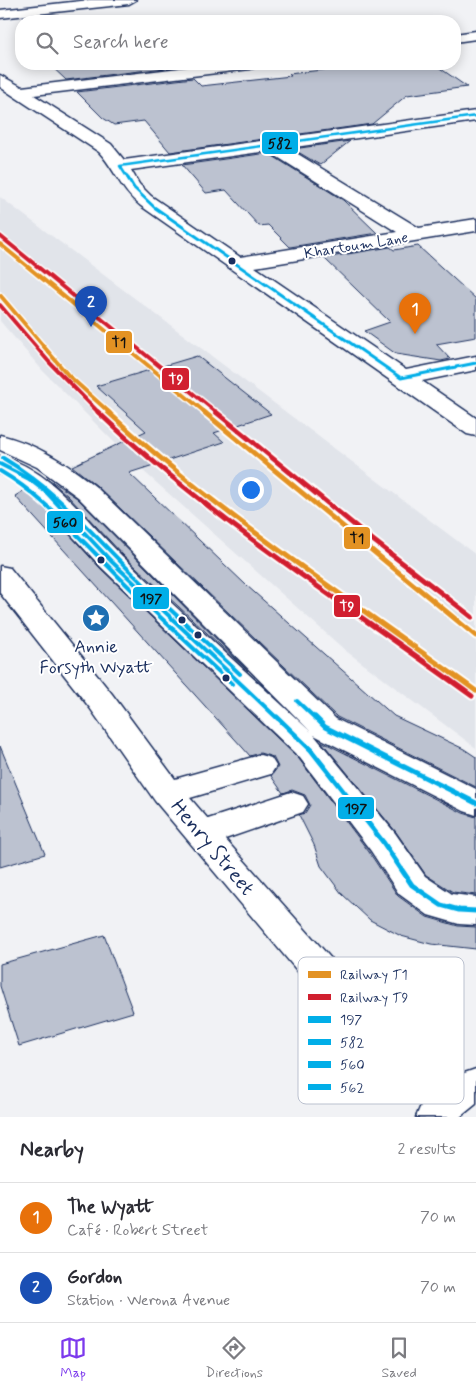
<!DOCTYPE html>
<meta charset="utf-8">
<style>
:root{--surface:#fff;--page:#f7f7f7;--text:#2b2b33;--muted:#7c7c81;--line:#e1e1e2;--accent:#7c3aed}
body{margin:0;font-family:Mynerve,sans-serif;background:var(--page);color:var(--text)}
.you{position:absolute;left:250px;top:489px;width:18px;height:18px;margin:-12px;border:4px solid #fff;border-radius:50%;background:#1a73e8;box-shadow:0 0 0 8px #1a73e833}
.badge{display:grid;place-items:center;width:32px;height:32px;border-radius:50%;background:var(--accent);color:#fff;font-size:16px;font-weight:700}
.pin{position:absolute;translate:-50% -41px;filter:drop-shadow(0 1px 2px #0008)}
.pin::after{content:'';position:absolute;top:26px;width:18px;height:15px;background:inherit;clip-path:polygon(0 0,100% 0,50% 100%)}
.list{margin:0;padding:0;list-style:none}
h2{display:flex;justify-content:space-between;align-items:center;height:65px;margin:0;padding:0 20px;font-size:21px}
h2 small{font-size:16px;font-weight:400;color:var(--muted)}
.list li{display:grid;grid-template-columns:32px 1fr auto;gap:15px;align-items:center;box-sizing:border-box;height:70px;padding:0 20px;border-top:1px solid var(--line)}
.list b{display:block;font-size:19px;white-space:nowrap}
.list p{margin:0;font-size:16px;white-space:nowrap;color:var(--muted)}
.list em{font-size:16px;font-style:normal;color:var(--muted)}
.icon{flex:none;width:28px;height:28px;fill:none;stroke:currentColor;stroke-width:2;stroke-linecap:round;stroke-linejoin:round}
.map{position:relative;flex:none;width:476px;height:1117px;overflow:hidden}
.search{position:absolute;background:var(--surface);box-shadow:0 2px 12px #0003;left:15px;right:15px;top:15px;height:55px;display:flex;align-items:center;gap:12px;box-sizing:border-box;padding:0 18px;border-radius:20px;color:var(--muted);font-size:19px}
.sheet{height:205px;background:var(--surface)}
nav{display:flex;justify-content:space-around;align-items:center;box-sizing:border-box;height:70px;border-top:1px solid var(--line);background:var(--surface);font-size:14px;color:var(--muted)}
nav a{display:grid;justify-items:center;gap:2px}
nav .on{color:var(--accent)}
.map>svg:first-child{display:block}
.built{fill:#e1e4ea}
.building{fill:#bcc2d0;stroke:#1b2f5e}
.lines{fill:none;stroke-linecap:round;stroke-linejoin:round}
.minor-casing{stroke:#1b2f5e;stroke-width:3}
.minor{fill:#fff;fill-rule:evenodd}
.bus-1-far1-casing{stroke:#fff;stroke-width:8}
.bus-1-casing{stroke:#fff;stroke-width:9}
.bus-2-far1-casing{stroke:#fff;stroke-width:5}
.bus-2-casing{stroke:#fff;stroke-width:6}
.bus-3-casing{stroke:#fff;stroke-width:8}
.bus-4-casing{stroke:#fff;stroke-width:8}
.bus-1-far1{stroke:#01aee8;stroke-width:4}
.bus-1{stroke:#01aee8;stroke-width:5}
.bus-2-far1{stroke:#01aee8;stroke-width:2.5}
.bus-2{stroke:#01aee8;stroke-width:3}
.bus-3{stroke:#01aee8;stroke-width:4}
.bus-4{stroke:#01aee8;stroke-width:4}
.rail-1-far1-casing{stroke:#fff;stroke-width:7}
.rail-1-casing{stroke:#fff;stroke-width:9}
.rail-2-far1-casing{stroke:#fff;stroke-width:7}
.rail-2-casing{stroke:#fff;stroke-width:9}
.rail-1-far1{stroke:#e39223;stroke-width:4}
.rail-1{stroke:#e39223;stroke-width:5}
.rail-2-far1{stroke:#d11f2f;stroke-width:4}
.rail-2{stroke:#d11f2f;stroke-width:5}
.bus-dot{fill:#1b2f5e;stroke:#fff;stroke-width:2}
.labels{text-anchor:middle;stroke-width:4;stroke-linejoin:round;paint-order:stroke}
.far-street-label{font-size:15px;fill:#1b2f5e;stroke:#fff}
.poi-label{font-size:18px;fill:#1b2f5e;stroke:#fff}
.near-street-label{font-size:21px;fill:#1b2f5e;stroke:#fff}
.key{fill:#fff;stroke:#bbc1cf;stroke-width:1}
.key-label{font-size:14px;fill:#1b2f5e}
.line-badge{stroke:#fff;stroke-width:2}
.badge-label{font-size:14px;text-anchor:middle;font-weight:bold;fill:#fff}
.pale-badge-label{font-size:14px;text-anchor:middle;font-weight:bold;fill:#111}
</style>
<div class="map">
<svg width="476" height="1117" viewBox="0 0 476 1117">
<rect width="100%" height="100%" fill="#f1f2f5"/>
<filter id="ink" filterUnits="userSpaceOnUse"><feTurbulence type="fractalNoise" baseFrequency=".02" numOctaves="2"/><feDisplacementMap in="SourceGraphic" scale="10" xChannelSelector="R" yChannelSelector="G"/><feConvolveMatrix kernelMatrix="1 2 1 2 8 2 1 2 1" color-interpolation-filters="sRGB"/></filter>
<g filter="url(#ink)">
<path class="built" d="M0,197l476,358v193l-130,-97 -205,-182 -98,-98 -43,-50z"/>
<g class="building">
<path d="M49,64h129l2,2 -114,14z"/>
<path d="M370,64h64l33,23 -60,8 -35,29 -202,28 -26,-31 -30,4 -11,-7 -26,-26 116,-14 8,8 90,-10 -2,-2z"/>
<path d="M350,141l-30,24 -27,-16z"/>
<path d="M268,153l75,47 34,33 -87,14 -22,-22 -9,1 -33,-36 -20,3 -24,-28z"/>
<path d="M418,246l58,53v38l-40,7 14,15 -9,2 -45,-7 -32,-23 26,-9 -66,-64 66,-11 4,3z"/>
<path d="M197,356l74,58 -57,19 10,9 -95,31 117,112 148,131 70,33 12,8v30l-139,-70 -240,-231 -25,-20 74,-35 -50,-45z"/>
<path d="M47,478l30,20 171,173 -125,-116 -55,-59z"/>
<path d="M25,490l12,9 63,69 199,191 70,93 29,44 29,21 31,9 18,1v22l-45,-5 -30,-8 -31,-16 -28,-26 -21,-28 -7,-21 -15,-30 6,-2 5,-8 -5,-10 -13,-5 -9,3 -12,-17 7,-9 -5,-10 -13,-4 -10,3 -7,-8 -228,-252z"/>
<path d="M321,741l142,72 13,4v78l-23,-3 -27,-17 -30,-43z"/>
<path d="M0,746l45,108 -45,13z"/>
<path d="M104,935l29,77 -114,34 -19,-60v-22z"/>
</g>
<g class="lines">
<defs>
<g id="minor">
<path d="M90,0h46l-7,4 -129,14v-8z"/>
<path d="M476,31v8l-21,3v-8z"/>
<path d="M213,64h45l-2,3 -6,2 -216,26 77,49 13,16 352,-49v10l-188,27 131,80 57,-9v12l-221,36 151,103 70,-14v14l-54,11 54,37v18l-9,-2 -326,-228c-20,-15 -26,-37 -42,-54l-99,-65v-12l22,12zM268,151l129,81 -157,25 -89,-61 -12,-12 -8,-14z"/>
<path d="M0,435c37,9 66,28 96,52l240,232 140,70v26l-12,-4 -150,-76 81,98 30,43 27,18 24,3v28l-17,-1 -31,-9 -29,-21 -28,-43 -71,-93 -199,-191 -63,-69 -18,-14 -20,-10v-18c53,14 85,64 122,100 62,60 126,117 189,176l-233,-235 -41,-30 -37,-17z"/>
<path d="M0,566l10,2 102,126 63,85 85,-24 11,3 5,8 -5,8 -81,24 18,21 83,-27 12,4 5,8 -5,8 -78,27 149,168 76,71 26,-9v35l-16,13h-44l6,-14 -76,-74 -191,-228 -65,-93 -90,-115z"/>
</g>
</defs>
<use href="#minor" class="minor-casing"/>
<use href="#minor" class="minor"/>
<defs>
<g id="bus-1-far1">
<path d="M0,464l29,15 18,14 64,68 167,158"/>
<path d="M297,701l19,18"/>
</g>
<g id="bus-1">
<path d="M277,717l34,33 72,92 29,43 29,20 18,5 17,1"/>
<path d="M315,717l10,10 151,76"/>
</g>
<path id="bus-2-far1" d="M129,180l-9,-14 356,-50"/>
<path id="bus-2" d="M128,178l6,10 20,19 247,171 75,-15"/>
<path id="bus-3" d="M0,471c43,25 73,61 108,95 40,41 82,79 124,118"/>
<path id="bus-4" d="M3,458c49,29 85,71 125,111 36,36 75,70 112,105"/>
</defs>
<use href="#bus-1-far1" class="bus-1-far1-casing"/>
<use href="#bus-1" class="bus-1-casing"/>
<use href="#bus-2-far1" class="bus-2-far1-casing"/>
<use href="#bus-2" class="bus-2-casing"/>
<use href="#bus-3" class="bus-3-casing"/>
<use href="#bus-4" class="bus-4-casing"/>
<use href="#bus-1-far1" class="bus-1-far1"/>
<use href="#bus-1" class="bus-1"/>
<use href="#bus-2-far1" class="bus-2-far1"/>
<use href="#bus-2" class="bus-2"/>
<use href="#bus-3" class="bus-3"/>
<use href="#bus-4" class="bus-4"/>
<defs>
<g id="rail-1-far1">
<path d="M0,244l206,169"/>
<path d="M0,295l68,80 42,38"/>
</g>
<g id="rail-1">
<path d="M108,412c113,104 244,189 368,279"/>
<path d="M204,412l272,224"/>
</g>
<g id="rail-2-far1">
<path d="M0,236l217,177"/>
<path d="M0,305l49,57 50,51"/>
</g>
<g id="rail-2">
<path d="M98,412c114,108 248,192 374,284"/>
<path d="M216,412l153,125 103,80"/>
</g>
</defs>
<use href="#rail-1-far1" class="rail-1-far1-casing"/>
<use href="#rail-1" class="rail-1-casing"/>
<use href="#rail-2-far1" class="rail-2-far1-casing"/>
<use href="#rail-2" class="rail-2-casing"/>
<use href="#rail-1-far1" class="rail-1-far1"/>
<use href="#rail-1" class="rail-1"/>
<use href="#rail-2-far1" class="rail-2-far1"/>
<use href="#rail-2" class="rail-2"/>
</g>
</g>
<defs>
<symbol id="sight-disc" viewBox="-11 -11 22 22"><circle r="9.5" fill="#1f6fb2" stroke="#fff"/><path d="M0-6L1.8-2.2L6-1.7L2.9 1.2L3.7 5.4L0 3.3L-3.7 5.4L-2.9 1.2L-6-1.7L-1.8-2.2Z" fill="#fff"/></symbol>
</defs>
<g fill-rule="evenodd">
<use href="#sight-disc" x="80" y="602" width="32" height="32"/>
</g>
<g class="bus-dot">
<circle cx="232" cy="261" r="4.5"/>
<circle cx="101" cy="560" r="4.5"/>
<circle cx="182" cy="620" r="4.5"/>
<circle cx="198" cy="635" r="4.5"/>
<circle cx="226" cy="678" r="4.5"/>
</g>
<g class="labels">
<g class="far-street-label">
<text transform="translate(356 245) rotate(-9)" y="5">Khartoum Lane</text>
</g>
<g class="poi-label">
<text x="96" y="652">Annie<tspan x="96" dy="21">Forsyth Wyatt</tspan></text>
</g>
<g class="near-street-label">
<text transform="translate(213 847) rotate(50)" y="7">Henry Street</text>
</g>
</g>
<rect x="298" y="957" width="166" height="147" rx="8" class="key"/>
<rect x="308" y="971" width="23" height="7" fill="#e39223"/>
<rect x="308" y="994" width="23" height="6" fill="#d11f2f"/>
<rect x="308" y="1016" width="23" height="7" fill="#01aee8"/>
<rect x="308" y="1039" width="23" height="6" fill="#01aee8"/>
<rect x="308" y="1061" width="23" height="7" fill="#01aee8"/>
<rect x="308" y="1084" width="23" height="6" fill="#01aee8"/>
<g class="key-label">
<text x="340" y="979">Railway T1</text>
<text x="340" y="1002">Railway T9</text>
<text x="340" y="1024">197</text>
<text x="340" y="1047">582</text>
<text x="340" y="1069">560</text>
<text x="340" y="1092">562</text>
</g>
<g class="line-badge">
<rect x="261" y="131" width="38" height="24" rx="5" fill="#01aee8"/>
<rect x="105" y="330" width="28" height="24" rx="5" fill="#e39223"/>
<rect x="161" y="367" width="29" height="24" rx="5" fill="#d11f2f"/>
<rect x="46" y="510" width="38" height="24" rx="5" fill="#01aee8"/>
<rect x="343" y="526" width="28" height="24" rx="5" fill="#e39223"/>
<rect x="132" y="586" width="38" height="24" rx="5" fill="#01aee8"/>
<rect x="333" y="594" width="28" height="24" rx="5" fill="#d11f2f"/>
<rect x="337" y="796" width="38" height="24" rx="5" fill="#01aee8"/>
</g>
<g class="badge-label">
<text x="176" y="384">T9</text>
<text x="347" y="611">T9</text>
</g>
<g class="pale-badge-label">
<text x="280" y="148">582</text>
<text x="119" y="347">T1</text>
<text x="65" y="527">560</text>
<text x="357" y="543">T1</text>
<text x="151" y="603">197</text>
<text x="356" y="813">197</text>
</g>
</svg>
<div class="you"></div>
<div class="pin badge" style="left:415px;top:334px;background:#e8710a">1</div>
<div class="pin badge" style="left:91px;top:327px;background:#1a4fb4">2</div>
<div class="search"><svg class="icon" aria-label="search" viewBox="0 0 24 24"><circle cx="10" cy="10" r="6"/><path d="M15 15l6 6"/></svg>Search here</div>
</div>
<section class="sheet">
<h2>Nearby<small>2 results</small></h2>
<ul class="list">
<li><span class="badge" style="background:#e8710a">1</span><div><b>The Wyatt</b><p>Café · Robert Street</p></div><em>70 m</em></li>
<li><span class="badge" style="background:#1a4fb4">2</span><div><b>Gordon</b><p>Station · Werona Avenue</p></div><em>70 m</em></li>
</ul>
</section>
<nav>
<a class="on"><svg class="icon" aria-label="map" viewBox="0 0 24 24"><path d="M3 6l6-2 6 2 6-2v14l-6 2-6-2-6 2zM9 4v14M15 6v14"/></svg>Map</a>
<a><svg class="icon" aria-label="directions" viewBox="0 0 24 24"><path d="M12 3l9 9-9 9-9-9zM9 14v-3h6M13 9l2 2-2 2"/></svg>Directions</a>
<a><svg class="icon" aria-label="saved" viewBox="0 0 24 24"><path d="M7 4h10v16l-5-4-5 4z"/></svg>Saved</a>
</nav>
